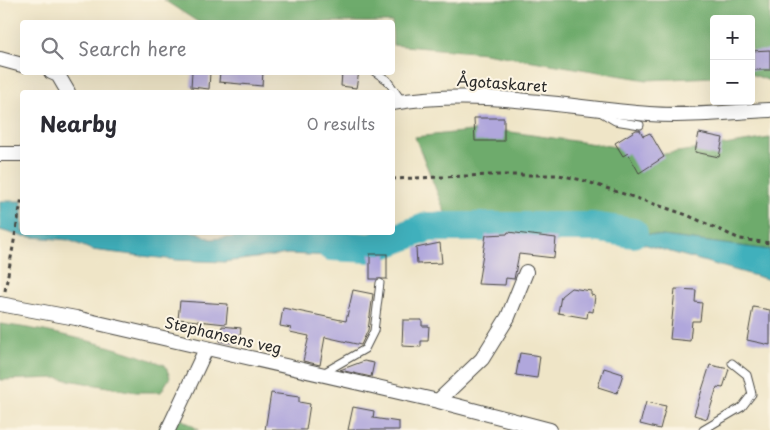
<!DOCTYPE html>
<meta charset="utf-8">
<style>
:root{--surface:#fff;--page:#f7f7f7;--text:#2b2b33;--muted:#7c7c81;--line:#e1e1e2}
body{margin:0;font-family:"Playpen Sans",sans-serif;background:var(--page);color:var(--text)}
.controls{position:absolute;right:15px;top:15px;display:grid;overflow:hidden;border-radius:5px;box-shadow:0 5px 20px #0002}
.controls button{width:45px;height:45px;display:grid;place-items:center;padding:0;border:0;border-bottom:1px solid var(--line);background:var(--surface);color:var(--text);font:25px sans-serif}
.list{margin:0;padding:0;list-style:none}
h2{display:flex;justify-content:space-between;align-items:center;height:65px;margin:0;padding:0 20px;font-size:21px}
h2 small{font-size:16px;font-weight:400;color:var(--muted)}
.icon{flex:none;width:28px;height:28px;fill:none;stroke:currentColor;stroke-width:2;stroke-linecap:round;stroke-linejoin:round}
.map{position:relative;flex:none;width:770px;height:430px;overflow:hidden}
.search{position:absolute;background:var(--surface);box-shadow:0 5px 20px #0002;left:20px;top:20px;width:375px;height:55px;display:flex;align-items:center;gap:12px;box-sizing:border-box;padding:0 18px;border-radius:5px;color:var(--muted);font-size:19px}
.panel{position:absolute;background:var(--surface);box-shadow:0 5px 20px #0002;left:20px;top:90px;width:375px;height:145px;border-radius:5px}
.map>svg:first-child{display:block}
.forest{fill:#6eab6c;stroke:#4c6b4c}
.water{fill:#41b0bc;stroke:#366e74}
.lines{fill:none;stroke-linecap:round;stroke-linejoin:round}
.river{stroke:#41b0bc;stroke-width:30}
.building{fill:#b0a7dc}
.lane-casing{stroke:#484742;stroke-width:9}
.street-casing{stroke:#484742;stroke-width:16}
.path{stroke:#484742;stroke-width:3;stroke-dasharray:4 4;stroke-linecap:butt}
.lane{stroke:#fff;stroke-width:7}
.street{stroke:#fff;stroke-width:14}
.labels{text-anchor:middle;stroke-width:4;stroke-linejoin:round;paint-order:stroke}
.street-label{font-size:15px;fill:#2b2b2b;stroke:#fcf5e5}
</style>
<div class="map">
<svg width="770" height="430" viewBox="0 0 770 430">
<rect width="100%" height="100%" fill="#fcf5e5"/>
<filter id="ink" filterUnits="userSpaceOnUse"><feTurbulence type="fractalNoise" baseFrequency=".02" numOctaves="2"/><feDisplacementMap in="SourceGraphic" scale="10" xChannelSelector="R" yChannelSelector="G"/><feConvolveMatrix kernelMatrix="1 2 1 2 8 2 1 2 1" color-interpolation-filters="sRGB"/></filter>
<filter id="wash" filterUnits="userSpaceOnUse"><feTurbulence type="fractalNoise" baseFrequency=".0096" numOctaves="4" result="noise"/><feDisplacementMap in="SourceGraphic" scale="20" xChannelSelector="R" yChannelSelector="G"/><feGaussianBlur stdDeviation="1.12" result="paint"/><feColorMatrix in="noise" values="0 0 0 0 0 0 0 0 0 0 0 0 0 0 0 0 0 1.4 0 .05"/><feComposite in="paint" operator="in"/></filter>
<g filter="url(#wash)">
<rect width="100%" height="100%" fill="#efe5c7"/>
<g class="forest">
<path d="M164,0h606v81l-19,-7v-55h-37v58l-67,3 -162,-27 -92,-8 -1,-23h-194z"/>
<path d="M490,129l175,25 105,-16v112l-177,-23h-142l-36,-90z"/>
<path d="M0,324c56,7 112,21 165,41l5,12 -9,15h-25l-79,-14 -57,2z"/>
<path d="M176,412l-1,3 24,15h-42z"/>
</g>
<g class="water">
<path d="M0,201h22v31h175l14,7 74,-6h67l20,15 -18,6 -21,2 -45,-2 -64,8 -48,-2 -84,-10 -23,-10 -49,-4 -20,-6z"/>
<path d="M593,227l177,23v30l-117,-33z"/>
</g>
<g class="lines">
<path class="river" d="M331,246l41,2 56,-21h165l40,6"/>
</g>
<g id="blocks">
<g class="building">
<path d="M770,50v20h-19v-19z"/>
<path d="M192,72h18l-1,17 -18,-2z"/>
<path d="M220,72h43l-1,14 -43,-4z"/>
<path d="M342,72h17l-3,16 -15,-2z"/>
<path d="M474,118h30v23h-29z"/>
<path d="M636,130h4l3,6 7,-3 14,24 -25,16 -11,-20 -5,3 -8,-13z"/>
<path d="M699,133l24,5 -4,19 -24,-5z"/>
<path d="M508,232l48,6 -2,20 -35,-4 -5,25 -8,-1 -1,7 -27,-1 8,-49 21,-1z"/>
<path d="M440,243l2,20 -25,1 -1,-16z"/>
<rect x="370" y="254" width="17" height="25"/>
<path d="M571,288l20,3v4l4,1 -2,16 -5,-1 -1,7 -29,-5 3,-17z"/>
<path d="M675,289l21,1 -1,12 7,1 -2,18h-8l-2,20 -20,-2z"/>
<path d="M353,290l20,4 -5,36 -7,15 -36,-8 -5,28 -17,-4 6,-25 -19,-4 1,-4 -11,-2 3,-18 63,13z"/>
<path d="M180,301l48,3 -2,20 -48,-5z"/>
<path d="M753,307l17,3v35l-23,-5z"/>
<path d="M403,320h19v6h7l-1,15h-7v6l-19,-1z"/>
<path d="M222,326l19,2 -2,16 -19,-3z"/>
<path d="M520,353l20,3 -3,22 -21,-3z"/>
<path d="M364,361l10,2 -3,14 -31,-7z"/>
<path d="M710,365l19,4 -6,19 -6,-1 -10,32 -13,-4z"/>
<path d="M604,368l19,6 -6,19 -19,-6z"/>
<path d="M271,393l28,4v5l11,2 -4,26h-41z"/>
<path d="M646,402l20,4 -6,23 -20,-5z"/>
<path d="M353,407l21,4 -1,7 26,4v8h-51z"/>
</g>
</g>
</g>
<g filter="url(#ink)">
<use href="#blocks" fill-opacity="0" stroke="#484742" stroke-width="1"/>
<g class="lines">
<defs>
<g id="lane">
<path d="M375,72l12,8 15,21"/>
<path d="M600,112l15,9 25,4"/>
<path d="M323,373l42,-24 9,-18 6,-48"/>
<path d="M703,430l39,-23 10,-13 -5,-19 -15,-12"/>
</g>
<g id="street">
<path d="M0,59l22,6"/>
<path d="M51,72l7,3 10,17"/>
<path d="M392,103c86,-15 171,4 257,11 40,3 81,-2 121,-4"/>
<path d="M0,154h22"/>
<path d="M0,304l76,14 362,83 112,29"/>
<path d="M438,401l44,-42 26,-42 18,-45"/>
<path d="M168,430l38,-81"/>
</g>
</defs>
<use href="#lane" class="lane-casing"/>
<use href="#street" class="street-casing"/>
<g class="path">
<path d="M392,179l98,-4h69l23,5 105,35 53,24 30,4"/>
<path d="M5,291l17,-94"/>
</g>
<use href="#lane" class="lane"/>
<use href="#street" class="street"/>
</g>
</g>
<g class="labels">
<g class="street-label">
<text transform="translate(502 84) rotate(4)" y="5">Ågotaskaret</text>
<text transform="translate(223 336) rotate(13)" y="5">Stephansens veg</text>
</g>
</g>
</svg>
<div class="controls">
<button>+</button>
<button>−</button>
</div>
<div class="search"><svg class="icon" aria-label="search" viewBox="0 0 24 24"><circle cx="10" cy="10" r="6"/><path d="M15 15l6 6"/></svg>Search here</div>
<section class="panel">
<h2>Nearby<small>0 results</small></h2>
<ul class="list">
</ul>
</section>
</div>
